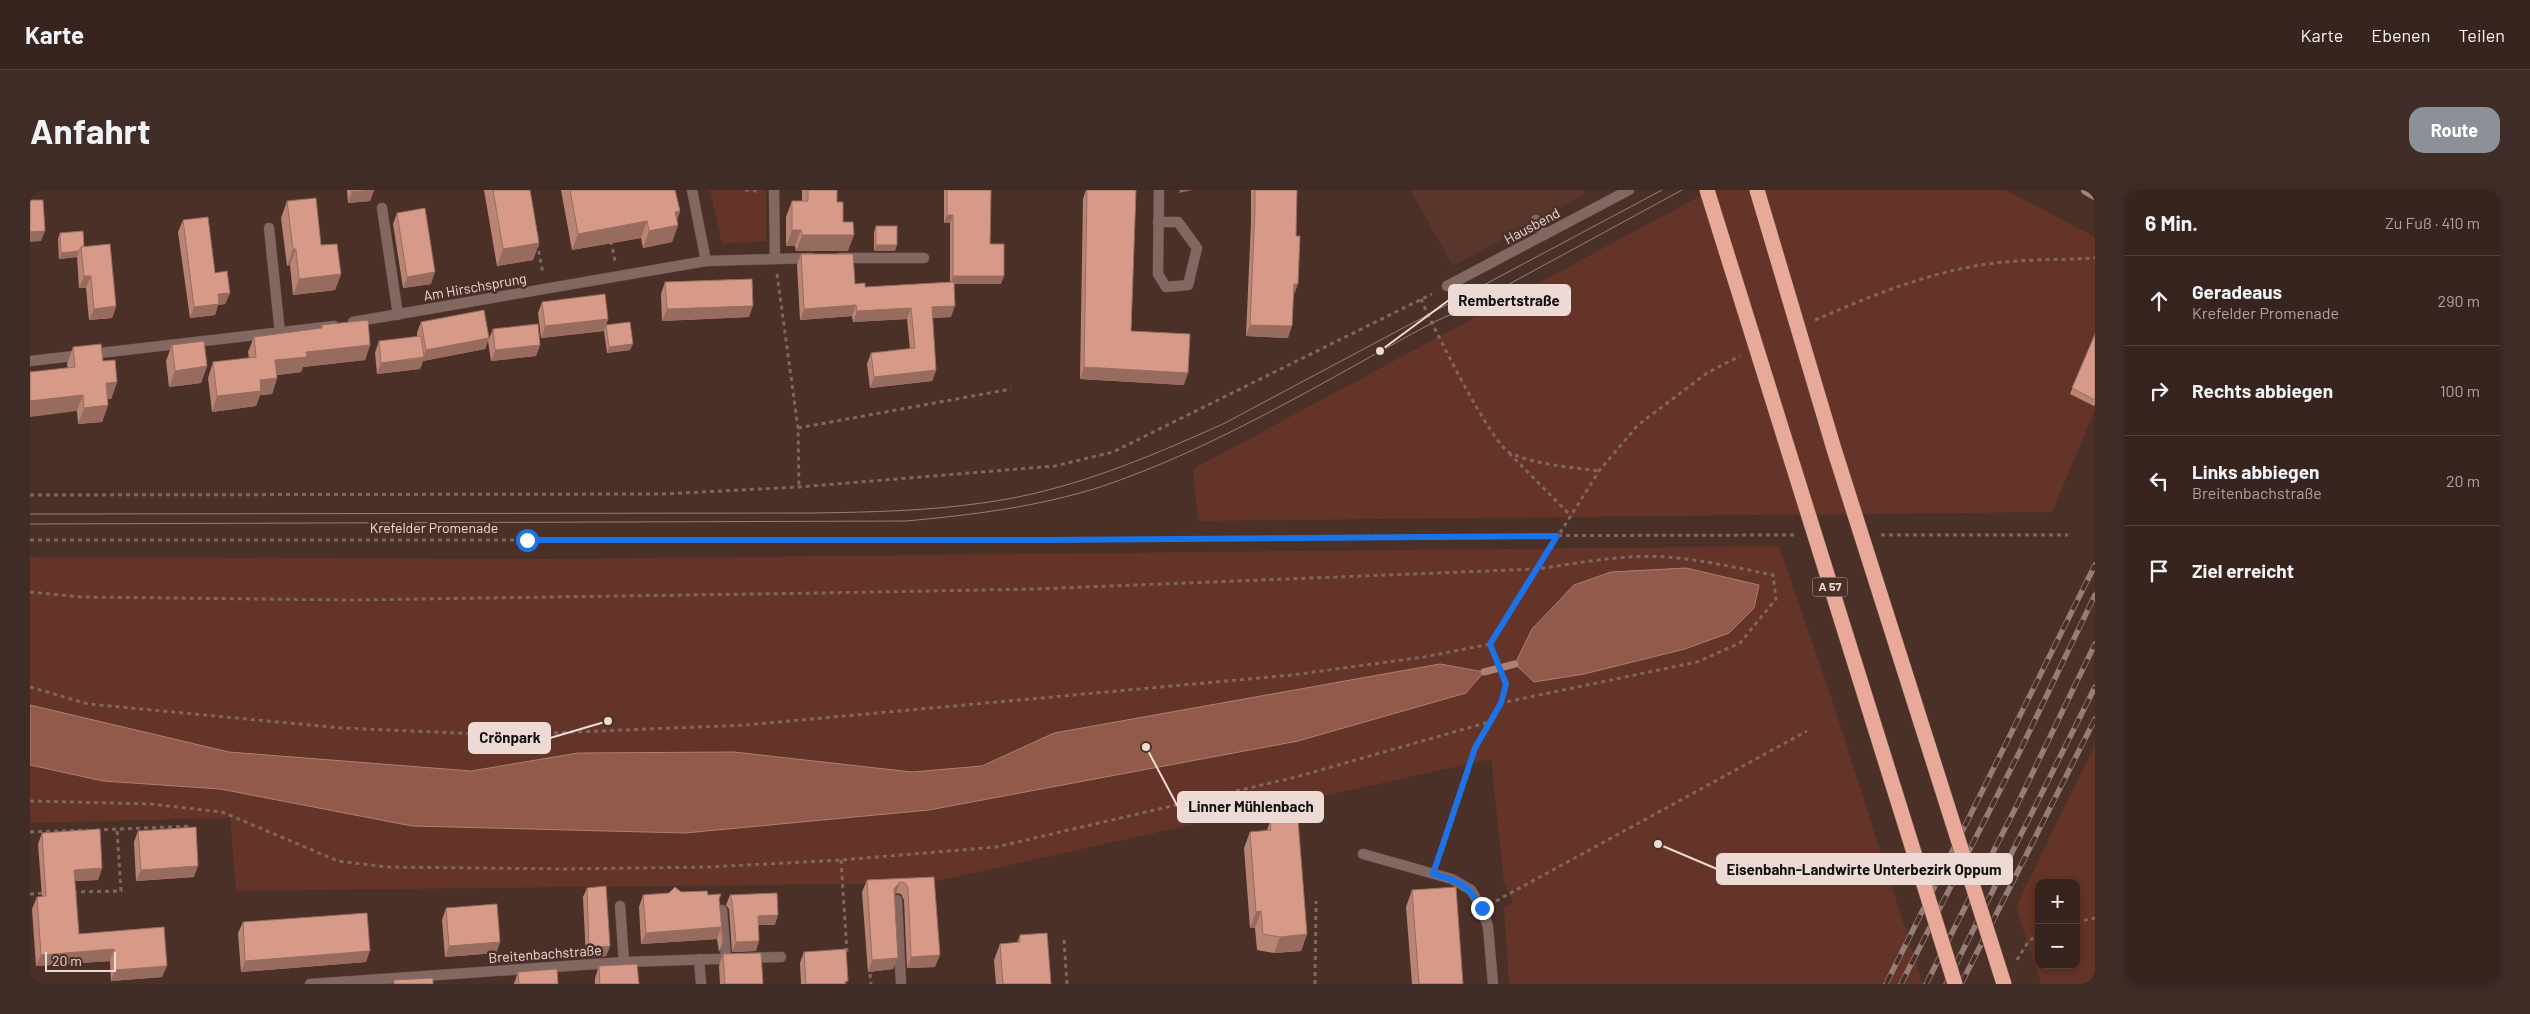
<!DOCTYPE html>
<html lang="de">
<meta charset="utf-8">
<style>
:root{--surface:#38241e;--page:#3f2c27;--text:#f1f3f6;--muted:#aba4a4;--line:#52413c;--accent:#8c9099}
body{margin:0;font-family:Barlow,sans-serif;background:var(--page);color:var(--text)}
.controls{position:absolute;right:15px;bottom:15px;display:grid;overflow:hidden;border-radius:10px;box-shadow:0 2px 8px #0003}
.controls button{width:45px;height:45px;display:grid;place-items:center;padding:0;border:0;border-bottom:1px solid var(--line);background:var(--surface);color:var(--text);font:25px sans-serif}
.scale{position:absolute;left:15px;bottom:12px;width:71px;box-sizing:border-box;padding-left:5px;border:2px solid #eddad5;border-top:0;font-size:14px;line-height:18px;white-space:nowrap;color:#eddad5;-webkit-text-stroke:4px #4b3028;paint-order:stroke}
.stop{position:absolute;width:15px;height:15px;margin:-11px;border:4px solid #1a73e8;border-radius:50%;background:#fff}
.stop.end{background:#1a73e8;border-color:#fff;box-shadow:0 1px 5px #0008}
.list{margin:0;padding:0;list-style:none}
h2{display:flex;justify-content:space-between;align-items:center;height:65px;margin:0;padding:0 20px;font-size:21px}
h2 small{font-size:16px;font-weight:400;color:var(--muted)}
.list li{display:grid;grid-template-columns:32px 1fr auto;gap:15px;align-items:center;box-sizing:border-box;height:90px;padding:0 20px;border-top:1px solid var(--line)}
.list b{display:block;font-size:19px;white-space:nowrap}
.list p{margin:0;font-size:16px;white-space:nowrap;color:var(--muted)}
.list em{font-size:16px;font-style:normal;color:var(--muted)}
.icon{flex:none;width:28px;height:28px;fill:none;stroke:currentColor;stroke-width:2;stroke-linecap:round;stroke-linejoin:round}
.map{position:relative;flex:none;width:2065px;height:794px;overflow:hidden;border-radius:15px}
header{display:flex;align-items:center;gap:30px;box-sizing:border-box;height:70px;padding:0 25px;background:var(--surface);border-bottom:1px solid var(--line)}
header strong{font-size:24px}
nav{display:flex;gap:28px;margin-inline-start:auto;font-size:18px}
.intro{display:flex;align-items:center;justify-content:space-between;box-sizing:border-box;height:120px;padding:0 30px}
h1{margin:0;font-size:35px}
.button{padding:12px 22px;border-radius:15px;background:var(--accent);color:#fff;font-size:18px;font-weight:700}
main{display:flex;gap:30px;padding:0 30px}
aside{flex:1;background:var(--surface);border-radius:15px;box-shadow:0 2px 8px #0003}
.map>svg:first-child{display:block}
.built{fill:#58362c}
.green{fill:#633427;fill-rule:evenodd}
.water{fill:#925a4a;stroke:#ad8074}
.lines{fill:none;stroke-linecap:round;stroke-linejoin:round}
.stream{stroke:#ad8074;stroke-width:7}
.service-casing{stroke:#684f47;stroke-width:11}
.minor-casing{stroke:#684f47;stroke-width:11}
.secondary-casing{stroke:#684f47;stroke-width:11}
.path{stroke:#7f665f;stroke-width:3;stroke-dasharray:4 4;stroke-linecap:butt}
.service{stroke:#836861;stroke-width:10}
.minor{stroke:#836861;stroke-width:10}
.secondary{stroke:#ac8377;stroke-width:10}
.tram{stroke:#957e77;stroke-width:1}
.rail-casing{stroke:#957e77;stroke-width:5.5}
.rail{stroke:#4b3028;stroke-width:4;stroke-dasharray:11;stroke-linecap:butt}
.motorway-bridge-casing{stroke:#684f47;stroke-width:16;stroke-linecap:butt}
.motorway-bridge{stroke:#e9a998;stroke-width:15}
.wall{fill:#ba8475}
.shaded-wall{fill:#976c5f}
.building{fill:#d89a88;stroke:#976c5f}
.route{stroke:#1a73e8;stroke-width:6}
.labels{text-anchor:middle;stroke-width:5;stroke-linejoin:round;paint-order:stroke}
.shield{fill:#4b3028;stroke:#bca7a1;stroke-width:1}
.shield-label{font-size:12px;font-weight:bold;fill:#eddad5}
.street-label{font-size:14px;fill:#eddad5;stroke:#4b3028}
.leader{fill:none;stroke:#eddad5;stroke-width:2}
.callout-dot{fill:#eddad5;stroke:#4b3028;stroke-width:2}
.callout{fill:#eddad5;stroke:#eddad5;stroke-width:2}
.callout-label{font-size:15px;text-anchor:middle;font-weight:bold;fill:#111}
</style>
<header>
<strong>Karte</strong>
<nav><a>Karte</a><a>Ebenen</a><a>Teilen</a></nav>
</header>
<div class="intro"><h1>Anfahrt</h1><a class="button">Route</a></div>
<main>
<div class="map">
<svg width="2065" height="794" viewBox="0 0 2065 794">
<rect width="100%" height="100%" fill="#4b3028"/>
<path class="built" d="M1380,0h173l2,4 -132,72z"/>
<g class="green">
<path d="M680,0h56v51l-44,3z"/>
<path d="M1681,0h294l90,47v173l-43,102 -854,9 -5,-52z"/>
<path d="M1749,356l52,151 92,287h-414l-5,-77 9,-5 -9,-19 -13,-124 -563,124 -692,8 -6,-73 -200,5v-58l73,16 117,8 192,37 273,7 244,-23 369,-69 168,-48 18,-21 -44,-8 -386,69 -72,33 -70,6 -178,-20 -156,1 -107,18 -242,-19 -199,-47v-148l516,2zM1656,378l73,17 -5,23 -25,25 -44,16 -101,25 -50,8z"/>
<path d="M2065,554v240h-54l-25,-77zM2009,693h37v82h-37z"/>
</g>
<g class="water">
<path d="M1656,378l73,17 -5,23 -25,25 -44,16 -101,25 -50,8 -19,-18 17,-35 42,-44 37,-13z"/>
<path d="M1410,474l44,8 -18,21 -168,48 -369,69 -244,23 -273,-7 -192,-37 -117,-8 -73,-16v-60l199,47 242,19 107,-18 156,-1 178,20 70,-6 72,-33z"/>
</g>
<g class="lines">
<path class="stream" d="M1454,482l31,-8"/>
<defs>
<g id="service">
<path d="M352,18l16,107"/>
<path d="M1506,30l8,15"/>
<path d="M239,38l11,105"/>
<path d="M1417,96l182,-96"/>
<path d="M867,710l4,84"/>
<path d="M590,716l4,56"/>
<path d="M692,720l4,48"/>
<path d="M669,769l2,25"/>
<path d="M280,794l314,-22 157,-5"/>
</g>
<g id="minor">
<path d="M662,0l14,71"/>
<path d="M744,0l1,68"/>
<path d="M1128,32h20l19,26 -9,37 -22,2 -8,-13 1,-84"/>
<path d="M810,68h84"/>
<path d="M323,132l353,-61 105,-3"/>
<path d="M0,171l304,-35"/>
<path d="M1333,664l89,25 19,11 11,18 6,19 5,57"/>
</g>
<path id="secondary" d="M2056,0l9,5"/>
</defs>
<use href="#service" class="service-casing"/>
<use href="#minor" class="minor-casing"/>
<use href="#secondary" class="secondary-casing"/>
<g class="path">
<path d="M715,0l12,1"/>
<path d="M581,51l4,20"/>
<path d="M507,53l6,31"/>
<path d="M747,84l21,154 1,59"/>
<path d="M1391,109c10,24 71,146 89,154 27,12 60,14 89,18"/>
<path d="M1785,130c53,-23 109,-46 166,-55 37,-6 77,-5 114,-7"/>
<path d="M768,238l213,-39"/>
<path d="M1479,263l62,63"/>
<path d="M0,305l633,-1 136,-7 256,-21 58,-14 319,-158"/>
<path d="M1851,345h187"/>
<path d="M0,350h1018l326,-4 420,-1"/>
<path d="M0,402l51,5 271,3 469,-7 215,-4 501,-20c42,-6 87,-15 130,-12 36,3 71,11 106,18l3,24 -36,44 -43,19 -196,41"/>
<path d="M0,497l58,17 254,24 161,7 243,-10 546,-50 132,-18 66,-13 109,-173 39,-46 69,-52 33,-17"/>
<path d="M0,611l120,3 72,8 116,49 49,6 179,2 144,-2 131,-7 155,-13 300,-70 193,-55c23,-36 16,-41 1,-78"/>
<path d="M66,640l96,-4"/>
<path d="M0,642l57,-2"/>
<path d="M1408,669l37,-111 14,-26"/>
<path d="M811,670l6,92h-5"/>
<path d="M43,702l48,-1 -4,-62"/>
<path d="M0,704l14,-1"/>
<path d="M1466,711l311,-170"/>
<path d="M2046,732l19,-4"/>
<path d="M1034,750l3,44"/>
<path d="M1987,770l11,-18 11,-9"/>
<path d="M840,784l1,10"/>
<path d="M1285,794l1,-83"/>
</g>
<use href="#service" class="service"/>
<use href="#minor" class="minor"/>
<use href="#secondary" class="secondary"/>
<g class="tram">
<path d="M0,324l786,-1c55,-1 111,-2 166,-10 85,-11 163,-44 241,-79l439,-234"/>
<path d="M0,334l876,-3c66,-6 131,-14 194,-34 117,-39 224,-106 332,-164l35,-16 215,-117"/>
</g>
<defs>
<g id="rail">
<path d="M1856,794l209,-419"/>
<path d="M1871,794l119,-233 75,-156"/>
<path d="M1896,794l91,-179 78,-161"/>
<path d="M1916,794l149,-297"/>
<path d="M1931,794l134,-265"/>
</g>
</defs>
<use href="#rail" class="rail-casing"/>
<use href="#rail" class="rail"/>
<defs>
<g id="motorway-bridge">
<path d="M1677,0l248,794"/>
<path d="M1727,0l77,259 170,535"/>
</g>
</defs>
<use href="#motorway-bridge" class="motorway-bridge-casing"/>
<use href="#motorway-bridge" class="motorway-bridge"/>
</g>
<g class="wall">
<path d="M317,0h27l-4,11 -22,2z"/>
<path d="M454,0h46l9,53 -6,17 -36,6z"/>
<path d="M531,0h114l5,21 -3,9 1,5 -6,17 -29,6 -2,-10 -69,12z"/>
<path d="M772,0h35v12l6,20 5,29h-52l-1,-5h-9v-29l6,-16h10z"/>
<path d="M914,0h47l-1,54 11,40h-47l-3,33 -19,1 4,52 -4,11 -62,7 -3,-24 4,-11 39,-4 -3,-30 -54,3 -1,-6 -52,4 -3,-55 4,-11 54,30 10,3 85,-5v-59h-6z"/>
<path d="M1056,0h50l-5,141 53,54 -104,-6 3,-180z"/>
<path d="M1221,0h46l-9,148 -42,-2 5,-114z"/>
<path d="M257,11l34,44 20,29 -6,16 -42,5 -3,-30 -3,1 -6,-48z"/>
<path d="M367,23l34,71 -28,4 -10,-64z"/>
<path d="M153,30l32,53 15,20 -5,11 -7,1 -3,10 -25,3 -12,-86z"/>
<path d="M846,36l19,25h-21v-19z"/>
<path d="M30,43l24,14 32,59 -4,12 -23,2 -3,-32h-7l-2,-31 -18,2 -1,-20z"/>
<path d="M635,92l84,35 -87,4 -1,-27z"/>
<path d="M512,112l66,17 -2,6 24,25 -23,3 -3,-22 -63,7 -3,-25z"/>
<path d="M391,132l68,16 -4,11 -62,12 -3,8 -43,5 -2,-21 4,-12 38,-4v-4z"/>
<path d="M292,135l48,20 -5,15 -62,7 -2,5 -24,3v3l-5,16 -12,1 -4,11 -44,6 -4,-34 5,-16 36,-4 -1,-6 6,-15 67,-8z"/>
<path d="M463,139l47,16 -4,11 -45,5 -3,-20z"/>
<path d="M2065,144v70l-1,2 -24,-12z"/>
<path d="M142,155l35,21 -6,17 -32,4 -3,-26z"/>
<path d="M43,157l30,14 14,21 -6,17h-3v6l-6,17 -24,2 -1,-13 -10,-47z"/>
<path d="M1240,632l37,112 -6,17 -27,2 -17,-3 -2,-22h-5l-6,-80 6,-16 17,-2z"/>
<path d="M108,641l56,46 -58,4 -2,-39z"/>
<path d="M12,643l60,35 -4,12 -23,1 4,53 85,-7 -2,50 -51,4 -1,-20 -74,5 -4,-57 5,-12h5l-4,-53z"/>
<path d="M904,687l1,90 -28,1 -3,-68 -3,-6 -5,-1 -1,2 -2,74 -25,3 -6,-80 5,-12z"/>
<path d="M557,698l23,58 -4,10 -20,2 -3,-61z"/>
<path d="M1382,700l51,94h-51l-6,-77z"/>
<path d="M651,702l27,3 11,4 4,42 -4,11 -2,-13 -76,5 -2,-37 4,-12z"/>
<path d="M700,705l45,30h-17l-2,26 -24,1 -3,-43 -3,-4z"/>
<path d="M416,718l54,34 -4,11 -51,4 -3,-37z"/>
<path d="M213,732l123,40 -125,10 -3,-39z"/>
<path d="M990,745l31,49h-55l-2,-24 6,-16 17,-1z"/>
<path d="M774,762l43,32h-46l-1,-21z"/>
<path d="M693,764l40,30h-43l-1,-18z"/>
<path d="M569,776l40,18h-44v-6z"/>
<path d="M488,782l40,12h-44z"/>
</g>
<g class="shaded-wall">
<path d="M344,0l-4,11 -22,2 4,-11z"/>
<path d="M1150,0h12l-13,3z"/>
<path d="M650,21l-5,15 3,-1 -6,17 -29,6 6,-17 26,-19z"/>
<path d="M917,25h6l-3,8h-6z"/>
<path d="M617,31l-6,17 -69,12 6,-16z"/>
<path d="M762,40h9l-6,16h-9z"/>
<path d="M15,41l-4,10 -11,1v-10z"/>
<path d="M772,45h52l-6,16h-52z"/>
<path d="M509,53l-6,17 -36,6 6,-17z"/>
<path d="M846,55h21l-2,6h-21z"/>
<path d="M263,59h3l-6,16 -3,1z"/>
<path d="M49,61l-2,6 -18,2 2,-6z"/>
<path d="M405,82l-4,12 -28,4 4,-11z"/>
<path d="M311,84l-6,16 -42,5 6,-16z"/>
<path d="M54,86h7l-5,12h-7z"/>
<path d="M923,86h51l-3,8h-51z"/>
<path d="M1264,94h4l-4,11z"/>
<path d="M200,103l-5,11 -7,1 -3,10 -25,3 4,-11 24,-13z"/>
<path d="M826,115l-4,11 -52,4 4,-11z"/>
<path d="M86,116l-4,12 -23,2 5,-11z"/>
<path d="M723,116l-4,11 -87,4 5,-12z"/>
<path d="M925,116l-4,11 -23,1 4,-11z"/>
<path d="M881,118l-4,11 -54,3 4,-11z"/>
<path d="M578,129l-4,12 -63,7 4,-12z"/>
<path d="M1220,135l42,1 -4,12 -42,-2z"/>
<path d="M459,148l-4,11 -62,12 -3,8 -43,5 4,-11 42,-5 3,-8z"/>
<path d="M603,154l-3,6 -23,3 2,-6z"/>
<path d="M340,155l-5,15 -62,7 -2,5 -31,4 5,-16 31,-8z"/>
<path d="M510,155l-4,11 -45,5 4,-11z"/>
<path d="M177,176l-6,17 -32,4 6,-16z"/>
<path d="M1054,177l104,6 -4,12 -104,-6z"/>
<path d="M906,180l-4,11 -62,7 4,-11z"/>
<path d="M247,188l-5,16 -12,1 -4,11 -44,6 5,-16 43,-16z"/>
<path d="M87,192l-6,17 -11,1 6,-17z"/>
<path d="M53,205l-6,16 -47,6v-16z"/>
<path d="M78,215l-6,17 -24,2 6,-16z"/>
<path d="M168,676l-4,11 -58,4 5,-11z"/>
<path d="M72,678l-4,12 -28,1 4,-11z"/>
<path d="M870,692l-4,11 -6,7 4,-11z"/>
<path d="M1231,721l-6,17h-5l6,-16z"/>
<path d="M748,725l-3,10h-21l4,-9z"/>
<path d="M691,737l-4,12 -76,5 5,-11z"/>
<path d="M1277,744l-6,17 -27,2 6,-16z"/>
<path d="M729,751l-3,10 -24,1 4,-10z"/>
<path d="M470,752l-4,11 -51,4 4,-11z"/>
<path d="M580,756l-4,10 -20,2 3,-10z"/>
<path d="M84,759l-4,12 -74,5 5,-11z"/>
<path d="M340,761l-4,11 -125,10 4,-11z"/>
<path d="M910,765l-5,12 -28,1 4,-11z"/>
<path d="M868,768l-5,11 -25,3 4,-12z"/>
<path d="M137,776l-5,11 -51,4 4,-11z"/>
</g>
<g class="building">
<path d="M322,0h20l-20,2z"/>
<path d="M463,0h37l9,53 -36,6z"/>
<path d="M540,0h105l5,21 -5,1 3,13 -29,6 -2,-10 -69,13z"/>
<path d="M778,0h29v12h6v20h10l1,13h-52l-1,-5h-9v-29h16z"/>
<path d="M917,0h44l-1,54h14v32h-51v-61h-6z"/>
<path d="M1057,0h49l-5,141 59,3 -2,39 -104,-6z"/>
<path d="M1225,0h42l-1,46h4l-2,48h-4l-2,42 -42,-1 5,-115z"/>
<path d="M286,8l5,47 16,-1 4,30 -42,5 -3,-30h-3l-6,-48z"/>
<path d="M0,10h13l2,31 -15,1z"/>
<path d="M395,18l10,64 -28,5 -10,-64z"/>
<path d="M178,27l7,56 12,-2 3,22 -12,1 1,10 -25,3 -11,-87z"/>
<rect x="846" y="36" width="21" height="19"/>
<path d="M53,41l1,16h-3l-2,4 -18,2 -1,-20z"/>
<path d="M80,54l6,62 -22,3 -3,-33h-7l-3,-29z"/>
<path d="M771,64h52l2,30 10,-1v4l89,-5 1,24 -23,1 4,63 -62,7 -3,-24 44,-5 -4,-40 -54,3 -1,-6 -52,4z"/>
<path d="M722,89l1,27 -86,3 -2,-27z"/>
<path d="M575,104l3,25 -63,7 -3,-24z"/>
<path d="M454,120l5,28 -63,12 -5,-28z"/>
<path d="M338,130l2,25 -64,7 1,5 -32,3 2,18 -17,2 1,11 -44,5 -4,-34 43,-5 -2,-20 68,-9v-3z"/>
<path d="M600,132l3,22 -24,3 -3,-22z"/>
<path d="M508,134l2,21 -45,5 -2,-21z"/>
<path d="M2065,144v66l-23,-12z"/>
<path d="M391,146l3,21 -43,6 -2,-22z"/>
<path d="M174,151l3,25 -32,5 -3,-26z"/>
<path d="M71,154l2,17 12,-1 2,22 -11,1 2,22 -24,3 -1,-13 -53,6v-29l45,-5 -2,-20z"/>
<path d="M1268,630l9,114 -27,3 -17,-3 -2,-23 -5,1 -6,-80 21,-2 -1,-8z"/>
<path d="M166,637l2,39 -57,4 -3,-39z"/>
<path d="M70,639l2,39 -28,2 5,64 85,-7 3,39 -52,4 -1,-21 -73,6 -4,-58 9,-1 -4,-63z"/>
<path d="M904,687l6,78 -29,2 -3,-69 -3,-5 -5,-1 -6,7 4,69 -26,2 -5,-80z"/>
<path d="M576,696l4,60 -21,2 -2,-60z"/>
<path d="M645,697l6,5 26,-1 1,4 13,-1 -2,5 4,42 -2,-14 -75,6 -3,-38 26,-2z"/>
<path d="M1426,697l7,97h-44l-7,-94z"/>
<path d="M747,703l1,22 -20,1 1,25 -23,1 -4,-42 -2,-5z"/>
<path d="M467,714l3,38 -51,4 -3,-38z"/>
<path d="M337,723l3,38 -125,10 -2,-39z"/>
<path d="M1017,743l4,51h-48l-3,-40 20,-2v-7z"/>
<path d="M816,759l2,32 -3,1v2h-39l-2,-32z"/>
<path d="M731,763l2,31h-38l-2,-30z"/>
<path d="M607,774l2,20h-39l-1,-18z"/>
<path d="M527,779l1,15h-39l-1,-12z"/>
<path d="M403,788v6h-39v-4z"/>
</g>
<g class="lines">
<path class="route" d="M497,350h521l509,-4 -67,108 16,40 -5,19 -26,45 -42,126c27,7 34,10 49,34"/>
</g>
<g class="labels">
<rect class="shield" x="1782.5" y="387.5" width="35" height="19" rx="4"/>
<g class="shield-label">
<text x="1800" y="401">A 57</text>
</g>
<g class="street-label">
<text transform="translate(1502 36) rotate(-28)" y="5">Hausbend</text>
<text transform="translate(445 97) rotate(-10)" y="5">Am Hirschsprung</text>
<text x="404" y="343">Krefelder Promenade</text>
<text transform="translate(515 764) rotate(-4)" y="5">Breitenbachstraße</text>
</g>
</g>
<path class="leader" d="M1350 161L1419 110M578 531L520 548M1116 557L1148 617M1628 654L1687 679"/>
<g class="callout-dot">
<circle cx="1350" cy="161" r="5"/>
<circle cx="578" cy="531" r="5"/>
<circle cx="1116" cy="557" r="5"/>
<circle cx="1628" cy="654" r="5"/>
</g>
<g class="callout">
<rect x="1419" y="95" width="121" height="30" rx="5"/>
<rect x="439" y="533" width="81" height="30" rx="5"/>
<rect x="1148" y="602" width="145" height="30" rx="5"/>
<rect x="1687" y="664" width="295" height="30" rx="5"/>
</g>
<g class="callout-label">
<text x="1479" y="116">Rembertstraße</text>
<text x="480" y="553">Crönpark</text>
<text x="1221" y="622">Linner Mühlenbach</text>
<text x="1834" y="685">Eisenbahn-Landwirte Unterbezirk Oppum</text>
</g>
</svg>
<div class="controls">
<button>+</button>
<button>−</button>
</div>
<div class="scale">20 m</div>
<div class="stop" style="left:497px;top:350px"></div>
<div class="stop end" style="left:1452px;top:718px"></div>
</div>
<aside>
<h2>6 Min.<small>Zu Fuß · 410 m</small></h2>
<ul class="list">
<li><svg class="icon" aria-label="ahead" viewBox="0 0 24 24"><path d="M12 20V5M6 11l6-6 6 6"/></svg><div><b>Geradeaus</b><p>Krefelder Promenade</p></div><em>290 m</em></li>
<li><svg class="icon" aria-label="right" viewBox="0 0 24 24"><path d="M7 20v-9h11M14 6l5 5-5 5"/></svg><div><b>Rechts abbiegen</b></div><em>100 m</em></li>
<li><svg class="icon" aria-label="left" viewBox="0 0 24 24"><path d="M17 20v-9H6M10 6l-5 5 5 5"/></svg><div><b>Links abbiegen</b><p>Breitenbachstraße</p></div><em>20 m</em></li>
<li><svg class="icon" aria-label="arrive" viewBox="0 0 24 24"><path d="M6 21V4h12l-3 4 3 4H6"/></svg><div><b>Ziel erreicht</b></div></li>
</ul>
</aside>
</main>
